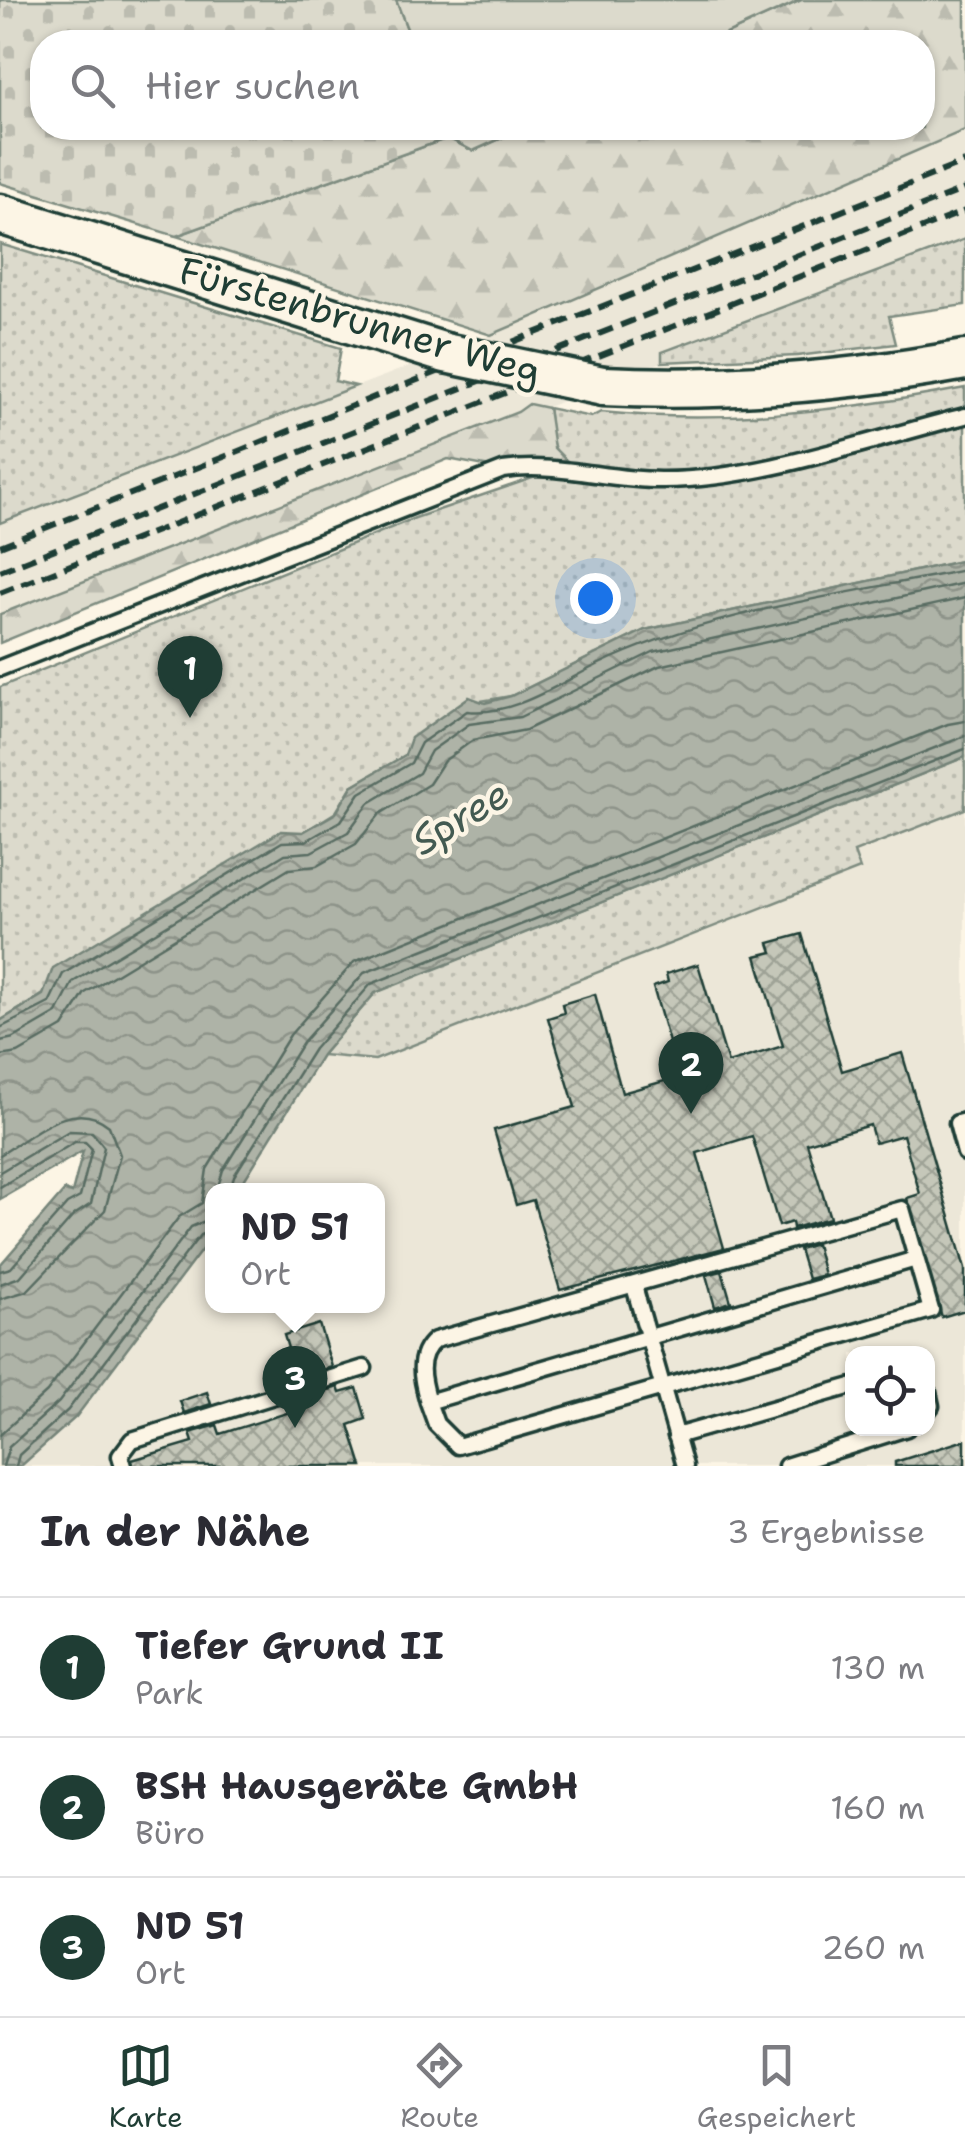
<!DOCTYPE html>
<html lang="de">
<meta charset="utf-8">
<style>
:root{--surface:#fff;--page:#f7f7f7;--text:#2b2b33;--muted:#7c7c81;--line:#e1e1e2;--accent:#1f3d34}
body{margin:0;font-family:"Shantell Sans",sans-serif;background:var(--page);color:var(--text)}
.controls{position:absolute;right:30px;bottom:30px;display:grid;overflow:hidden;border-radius:20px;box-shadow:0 2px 8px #0004}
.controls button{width:90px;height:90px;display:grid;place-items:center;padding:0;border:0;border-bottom:2px solid var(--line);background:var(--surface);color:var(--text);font:50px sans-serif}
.you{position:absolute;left:595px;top:598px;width:35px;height:35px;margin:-25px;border:8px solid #fff;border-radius:50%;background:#1a73e8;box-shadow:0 0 0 15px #1a73e833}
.badge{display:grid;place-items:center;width:65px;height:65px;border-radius:50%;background:var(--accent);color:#fff;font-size:32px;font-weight:700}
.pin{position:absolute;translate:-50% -82px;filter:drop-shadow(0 2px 5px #0008)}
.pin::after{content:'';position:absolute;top:52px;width:35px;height:30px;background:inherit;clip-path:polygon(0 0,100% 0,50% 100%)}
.popup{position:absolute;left:205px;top:1183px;width:180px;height:130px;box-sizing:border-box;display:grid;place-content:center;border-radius:20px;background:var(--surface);filter:drop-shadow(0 2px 8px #0005);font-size:32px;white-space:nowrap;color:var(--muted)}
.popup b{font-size:38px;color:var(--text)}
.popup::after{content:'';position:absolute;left:50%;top:100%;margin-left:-20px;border:20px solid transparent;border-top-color:var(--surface)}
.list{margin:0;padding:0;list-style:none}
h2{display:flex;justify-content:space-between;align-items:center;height:130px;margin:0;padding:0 40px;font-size:42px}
h2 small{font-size:32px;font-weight:400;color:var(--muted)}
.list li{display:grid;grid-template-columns:65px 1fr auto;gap:30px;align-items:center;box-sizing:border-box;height:140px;padding:0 40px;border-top:2px solid var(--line)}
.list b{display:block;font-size:38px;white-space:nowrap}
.list p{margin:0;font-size:32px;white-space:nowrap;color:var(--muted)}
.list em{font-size:32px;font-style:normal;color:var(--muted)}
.icon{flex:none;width:55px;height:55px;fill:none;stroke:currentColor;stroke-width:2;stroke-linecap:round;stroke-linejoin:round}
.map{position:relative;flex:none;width:965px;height:1466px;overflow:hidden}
.search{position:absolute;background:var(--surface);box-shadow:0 2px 8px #0004;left:30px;right:30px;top:30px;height:110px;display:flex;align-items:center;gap:25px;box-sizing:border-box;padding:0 35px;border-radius:40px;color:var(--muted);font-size:38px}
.sheet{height:550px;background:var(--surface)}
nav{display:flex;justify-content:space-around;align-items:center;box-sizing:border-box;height:140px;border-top:2px solid var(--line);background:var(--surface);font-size:28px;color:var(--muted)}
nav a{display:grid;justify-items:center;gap:5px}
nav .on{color:var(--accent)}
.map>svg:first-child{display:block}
.built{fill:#ece7d8;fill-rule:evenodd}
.grass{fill:url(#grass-dots);stroke:#7e8c80;stroke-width:2.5}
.forest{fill:url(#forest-firs);stroke:#7e8c80;stroke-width:2.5}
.cemetery{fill:url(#cemetery-stones);stroke:#7e8c80;stroke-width:2.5}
.pitch{fill:#dcdacc;stroke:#7e8c80;stroke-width:2.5}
.water{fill:url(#water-waves);stroke:#758479;stroke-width:2.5}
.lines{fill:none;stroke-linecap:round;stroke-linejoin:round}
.shore{stroke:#586c62;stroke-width:2.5}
.building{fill:url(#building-cross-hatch);stroke:#1f3d34;stroke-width:2.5}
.service-casing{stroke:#1f3d34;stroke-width:21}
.secondary-casing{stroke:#1f3d34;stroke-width:45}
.service{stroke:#fcf5e5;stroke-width:14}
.secondary{stroke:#fcf5e5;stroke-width:38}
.rail{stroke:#1f3d34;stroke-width:6;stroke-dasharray:15 8;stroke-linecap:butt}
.secondary-bridge-casing{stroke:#1f3d34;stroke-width:45;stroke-linecap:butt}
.secondary-bridge{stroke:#fcf5e5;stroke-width:38}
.labels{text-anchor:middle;stroke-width:9;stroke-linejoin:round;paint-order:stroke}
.street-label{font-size:38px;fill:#1f3d34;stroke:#fcf5e5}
.water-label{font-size:40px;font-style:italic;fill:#435a51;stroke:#fcf5e5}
</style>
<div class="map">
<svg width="965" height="1466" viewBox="0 0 965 1466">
<defs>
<pattern id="grass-dots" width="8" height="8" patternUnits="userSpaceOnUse" patternTransform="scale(2.5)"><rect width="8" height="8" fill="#dcdacc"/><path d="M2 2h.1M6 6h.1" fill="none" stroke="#bcbcb0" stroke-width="1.8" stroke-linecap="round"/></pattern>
<pattern id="forest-firs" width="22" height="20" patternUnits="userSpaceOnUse" patternTransform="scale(2.5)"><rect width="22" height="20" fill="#dcdacc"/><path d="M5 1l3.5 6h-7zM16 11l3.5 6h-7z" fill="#bcbcb0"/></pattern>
<pattern id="cemetery-stones" width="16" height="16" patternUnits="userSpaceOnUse" patternTransform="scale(2.5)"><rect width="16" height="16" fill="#dcdacc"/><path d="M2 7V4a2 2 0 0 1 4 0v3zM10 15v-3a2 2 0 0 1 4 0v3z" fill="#bcbcb0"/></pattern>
<pattern id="water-waves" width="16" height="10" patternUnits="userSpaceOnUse" patternTransform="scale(2.5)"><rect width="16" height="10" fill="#aeb3a7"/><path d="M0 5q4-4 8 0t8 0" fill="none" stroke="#8d9389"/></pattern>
<pattern id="building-cross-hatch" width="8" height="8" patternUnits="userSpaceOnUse" patternTransform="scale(2.5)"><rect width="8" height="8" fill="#c5c7b9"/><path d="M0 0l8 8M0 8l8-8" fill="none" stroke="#9fa397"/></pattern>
</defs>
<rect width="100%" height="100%" fill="#fcf5e5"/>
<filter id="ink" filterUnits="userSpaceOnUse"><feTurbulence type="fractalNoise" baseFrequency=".01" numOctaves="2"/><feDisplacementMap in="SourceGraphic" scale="20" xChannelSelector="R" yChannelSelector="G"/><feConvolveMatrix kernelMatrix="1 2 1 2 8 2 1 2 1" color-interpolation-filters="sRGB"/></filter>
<g filter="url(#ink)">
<g class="built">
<path d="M965,130v128l-303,104 -662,260v-99l491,-188z"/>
<path d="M965,757v709h-944l55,-49 136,-181v70h166v-116h-140l84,-135zM852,1354h76v74h-76z"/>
</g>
<g class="grass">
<path d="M965,239v66l-76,11 7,28 -99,12 -135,6v-10z"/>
<path d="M0,244l341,104 -6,33 21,5 -356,137z"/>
<path d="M965,388v21c-118,29 -244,79 -366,58 -12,-2 -28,-1 -37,-9 -13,-10 -11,-34 -14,-50l43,9 10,-5c123,12 243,-1 364,-24z"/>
<path d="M965,422v138l-320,70 -134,66 -36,6 -69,53 -54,31 -16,26 -336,209v-334l415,-169 121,-41 -1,-6 104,16 49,-2z"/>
<path d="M965,757v52l-111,43 6,17 -485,191 -53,-5 54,-63z"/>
</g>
<g class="forest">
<path d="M801,0h164v130l-474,205 -315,-99 272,-98 25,13 51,-23h398v-86h-213z"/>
<path d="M529,404l19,4 6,40 14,14 -51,-3 -27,8 -42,-8 -448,184v-29l518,-202z"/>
</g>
<path class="cemetery" d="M0,0h396l16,42h-370v86h402l4,10 -272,98 -176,-53z"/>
<g class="pitch">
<path d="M396,0h405l-92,42h-297z"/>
<path d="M444,128h80l-51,23 -25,-13z"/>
</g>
<path class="water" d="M965,560v197l-590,236 -53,62 -84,135h-26v46l-136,181 -55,49h-21v-201l65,-75 7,3 11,-42 -83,48v-178l43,-26 10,-27 228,-137 22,1 33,-19 16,-27 53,-31 6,-17 58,-41 16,6 26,-7 134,-66z"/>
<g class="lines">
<g class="shore">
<path d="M0,1028l49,-25 14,-29 219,-132 24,-1 35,-20 19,-28 51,-30 10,-20 46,-32c45,5 88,-25 128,-45 113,-55 247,-71 370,-96"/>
<path d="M0,1041l14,-3 43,-25 16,-31 212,-128 26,-2 37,-20 21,-29 50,-30 12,-22 38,-27 51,-7 133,-65 312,-69"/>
<path d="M0,1056l18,-3 45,-26 22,-34 204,-124 28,-3 39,-22 24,-30 49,-30 15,-23 29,-21 53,-10 133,-64 306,-68"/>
<path d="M0,1155c32,-19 73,-59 109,-29l11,29 -15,55 -78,81 -27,8"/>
<path d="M0,1172l69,-41 23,1 12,15 -13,57 -17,11 -54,62 -20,7"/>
<path d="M0,1187l75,-45h10l7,7 -12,48 -13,7 -56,64 -11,3"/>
<path d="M217,1190l6,-20 80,-128 61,-69 601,-237"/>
<path d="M230,1190l4,-14 80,-127 57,-65 594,-235"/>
<path d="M0,1435l47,-43 132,-175 23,-14 5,-34 83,-134 64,-73 594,-238 17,-3"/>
<path d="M3,1466l6,-19 50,-45 132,-175 21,-9"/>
<path d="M16,1466l3,-11 49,-45 132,-175 12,-4"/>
</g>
</g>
<g class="building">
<path d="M802,934l40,137 60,-18 63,216v41l-23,7 -35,-119 13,-4 -17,-59 -28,8 -5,-18 -63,18 23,75 -37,10 -1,-6 -13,4 -27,-90 -55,17 27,95 -164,42 -27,-90 -17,5 -22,-75 81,-23 -27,-89 16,-5 -2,-9 33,-10 27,99 57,-16 -26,-90 15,-5 -2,-8 32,-10 30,99 55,-17 -27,-90 16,-4 -3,-9z"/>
<path d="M816,1244l8,31 -16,4 -9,-30z"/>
<path d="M722,1271l9,31 -16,5 -9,-32z"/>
<path d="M319,1324l13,43 -35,11 -13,-43z"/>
<path d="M338,1387l2,6 17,-5 9,31 -17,6 13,41h-229l-1,-6 61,-18 -3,-9 27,-8 3,9 86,-27 -3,-9z"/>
<path d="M207,1392l4,12 -27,9 -4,-12z"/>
<path d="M965,1440v26h-70v-4z"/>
</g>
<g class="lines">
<defs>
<g id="service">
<path d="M0,668l503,-198c56,-8 105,11 160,10 97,0 208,-41 302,-64"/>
<path d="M965,1121l-8,2 8,30"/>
<path d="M634,1286l51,180"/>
<path d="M928,1392l3,14 -3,4"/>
<path d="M428,1402l8,22 22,22 473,-136 -29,-101 -467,131c-20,16 -13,41 -7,62l488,-143"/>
<path d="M676,1436l176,-50"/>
<path d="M123,1466l-3,-10 12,-16 232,-72"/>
<path d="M786,1466l121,-38"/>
</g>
<g id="secondary">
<path d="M0,214l445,139"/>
<path d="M603,386c123,6 240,-4 362,-26"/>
</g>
</defs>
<use href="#service" class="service-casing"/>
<use href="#secondary" class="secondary-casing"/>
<use href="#service" class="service"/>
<use href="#secondary" class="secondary"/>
<g class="rail">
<path d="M0,546l965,-384"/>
<path d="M0,571l965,-382"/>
<path d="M0,593l965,-382"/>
</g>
<defs>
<path id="secondary-bridge" d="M445,353l158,33"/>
</defs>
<use href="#secondary-bridge" class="secondary-bridge-casing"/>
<use href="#secondary-bridge" class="secondary-bridge"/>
</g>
</g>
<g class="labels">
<g class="street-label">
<text transform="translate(360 321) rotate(16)" y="13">Fürstenbrunner Weg</text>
</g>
<g class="water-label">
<text transform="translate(460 817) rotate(-31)" y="14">Spree</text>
</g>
</g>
</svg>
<div class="controls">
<button><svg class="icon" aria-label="locate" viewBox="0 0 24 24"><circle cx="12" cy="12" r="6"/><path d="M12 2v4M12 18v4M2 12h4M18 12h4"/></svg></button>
</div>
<div class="you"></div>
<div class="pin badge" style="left:190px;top:718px">1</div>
<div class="pin badge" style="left:691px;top:1114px">2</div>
<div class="pin badge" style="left:295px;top:1428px">3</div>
<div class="popup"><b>ND 51</b>Ort</div>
<div class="search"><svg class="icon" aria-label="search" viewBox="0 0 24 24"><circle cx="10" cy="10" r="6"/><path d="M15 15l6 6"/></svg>Hier suchen</div>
</div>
<section class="sheet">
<h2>In der Nähe<small>3 Ergebnisse</small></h2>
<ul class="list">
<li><span class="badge">1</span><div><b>Tiefer Grund II</b><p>Park</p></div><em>130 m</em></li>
<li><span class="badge">2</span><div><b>BSH Hausgeräte GmbH</b><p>Büro</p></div><em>160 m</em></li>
<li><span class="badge">3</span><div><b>ND 51</b><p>Ort</p></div><em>260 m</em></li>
</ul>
</section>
<nav>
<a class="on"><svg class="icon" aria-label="map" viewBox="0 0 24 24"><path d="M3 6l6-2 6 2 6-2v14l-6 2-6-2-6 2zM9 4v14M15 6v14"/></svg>Karte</a>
<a><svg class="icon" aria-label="directions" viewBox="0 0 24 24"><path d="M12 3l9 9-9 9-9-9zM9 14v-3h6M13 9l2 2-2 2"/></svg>Route</a>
<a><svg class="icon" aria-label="saved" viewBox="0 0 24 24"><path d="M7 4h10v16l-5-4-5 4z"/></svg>Gespeichert</a>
</nav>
